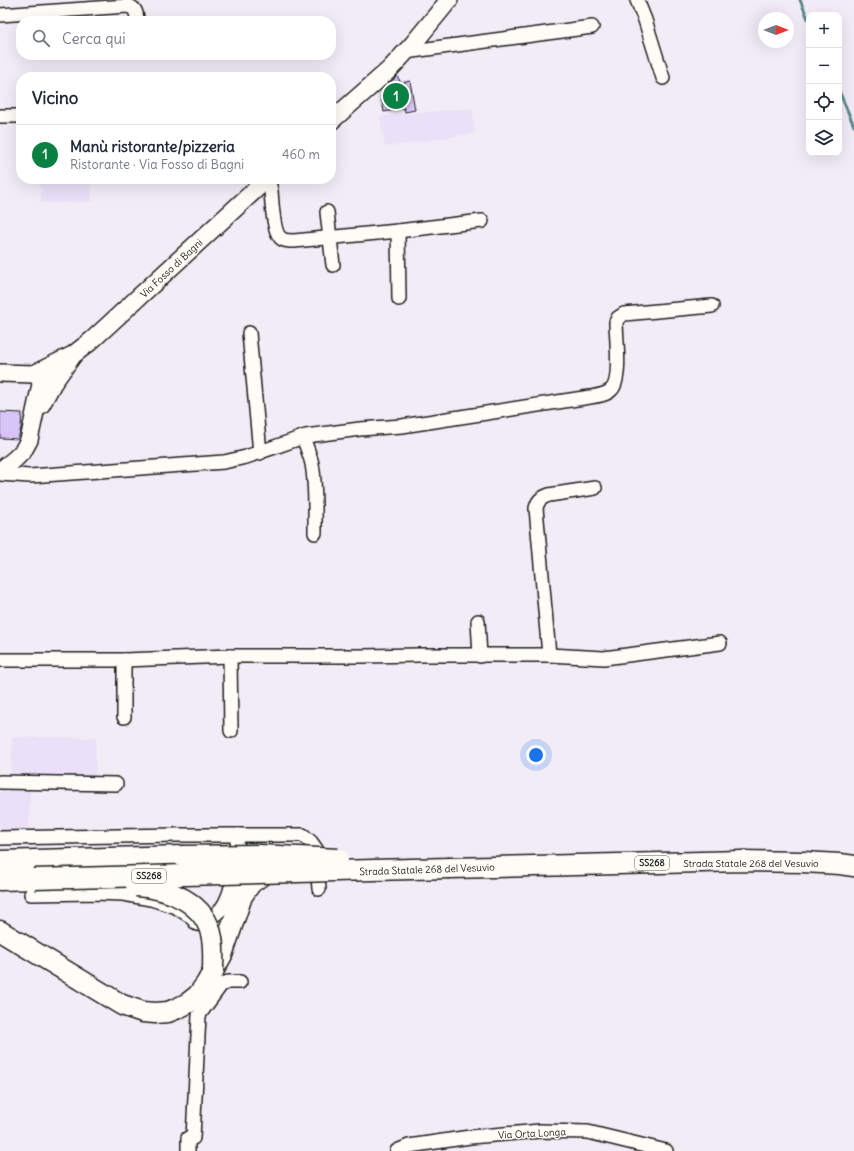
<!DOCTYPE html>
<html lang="it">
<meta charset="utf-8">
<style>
:root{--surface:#fff;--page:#f6f6f7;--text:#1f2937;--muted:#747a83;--line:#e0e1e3;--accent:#0b8043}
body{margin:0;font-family:Delius,sans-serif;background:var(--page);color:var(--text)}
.controls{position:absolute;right:12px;top:12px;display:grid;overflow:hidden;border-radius:8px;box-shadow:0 4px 16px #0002}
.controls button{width:36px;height:36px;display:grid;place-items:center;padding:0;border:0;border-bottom:1px solid var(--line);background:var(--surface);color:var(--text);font:20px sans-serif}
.compass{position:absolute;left:758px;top:12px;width:36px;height:36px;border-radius:50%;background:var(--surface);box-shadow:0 4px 16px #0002;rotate:90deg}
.you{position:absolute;left:536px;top:755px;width:14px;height:14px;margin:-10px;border:3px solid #fff;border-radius:50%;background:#1a73e8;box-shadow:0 0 0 6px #1a73e833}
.badge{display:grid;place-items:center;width:26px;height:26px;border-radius:50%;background:var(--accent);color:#fff;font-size:13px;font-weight:700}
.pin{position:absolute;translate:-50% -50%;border:2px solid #fff;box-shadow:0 1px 4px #0006}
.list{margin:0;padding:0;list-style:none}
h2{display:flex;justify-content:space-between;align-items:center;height:52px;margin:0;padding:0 16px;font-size:17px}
h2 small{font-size:13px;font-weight:400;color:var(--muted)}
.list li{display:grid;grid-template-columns:26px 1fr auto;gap:12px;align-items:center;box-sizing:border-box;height:60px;padding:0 16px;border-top:1px solid var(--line)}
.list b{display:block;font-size:15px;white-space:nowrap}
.list p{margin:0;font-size:13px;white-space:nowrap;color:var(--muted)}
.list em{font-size:13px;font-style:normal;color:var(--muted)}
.icon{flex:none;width:22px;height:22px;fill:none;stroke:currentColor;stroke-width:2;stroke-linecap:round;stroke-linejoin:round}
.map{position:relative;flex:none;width:854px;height:1151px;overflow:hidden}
.search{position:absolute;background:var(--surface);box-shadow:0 4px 16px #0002;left:16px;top:16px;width:320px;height:44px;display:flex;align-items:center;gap:10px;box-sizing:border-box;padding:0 14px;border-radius:16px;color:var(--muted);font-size:15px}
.panel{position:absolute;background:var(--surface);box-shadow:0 4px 16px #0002;left:16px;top:72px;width:320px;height:112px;border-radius:16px}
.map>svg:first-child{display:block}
.built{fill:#eae0f7}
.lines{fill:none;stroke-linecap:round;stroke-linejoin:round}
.stream{stroke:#538487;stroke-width:3}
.building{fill:#d8c5f7;stroke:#1c1c1c}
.minor-casing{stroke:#1c1c1c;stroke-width:16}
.major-casing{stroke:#1c1c1c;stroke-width:20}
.highway-casing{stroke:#1c1c1c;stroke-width:23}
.minor{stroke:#fdfcf7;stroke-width:13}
.major{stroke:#fdfcf7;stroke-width:17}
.highway{stroke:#fdfcf7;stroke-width:20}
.highway-bridge-casing{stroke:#1c1c1c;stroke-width:23;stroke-linecap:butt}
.highway-bridge{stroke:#fdfcf7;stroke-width:20}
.labels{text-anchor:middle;stroke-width:3;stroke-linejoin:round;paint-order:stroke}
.shield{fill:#fdfcf7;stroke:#605f5e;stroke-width:1}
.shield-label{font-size:9px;font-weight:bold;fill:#1c1c1c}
.street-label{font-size:10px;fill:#1c1c1c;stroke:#fdfcf7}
</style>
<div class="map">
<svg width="854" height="1151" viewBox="0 0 854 1151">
<rect width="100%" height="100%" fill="#f2ecf7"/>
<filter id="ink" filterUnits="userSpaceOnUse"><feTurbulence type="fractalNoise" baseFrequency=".025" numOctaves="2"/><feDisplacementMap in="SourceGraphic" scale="8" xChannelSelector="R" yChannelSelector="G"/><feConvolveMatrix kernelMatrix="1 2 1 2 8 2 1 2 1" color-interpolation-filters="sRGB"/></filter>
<g filter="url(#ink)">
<g class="built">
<path d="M472,108l3,25 -90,14 -5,-31z"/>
<path d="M40,179h51l1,23 -51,1z"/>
<path d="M12,737l84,1 -1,49h-65l-1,45h-29v-52h11z"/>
</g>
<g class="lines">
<g class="stream">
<path d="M800,0l9,21"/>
<path d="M839,91l15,35"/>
</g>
</g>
<g class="building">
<path d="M397,76l4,7 9,-2 5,29 -10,2 -1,-4 -20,4 -3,-16 4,-9z"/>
<path d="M0,412l22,1 -1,15 -3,11 -18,-1z"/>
</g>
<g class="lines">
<defs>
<g id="minor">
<path d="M637,0l8,20 18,58"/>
<path d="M0,15l127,-9c8,1 10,7 10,15"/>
<path d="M405,52l187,-25"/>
<path d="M0,116h21"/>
<path d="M266,180l4,6 1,5c1,11 2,43 11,48 3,2 8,2 12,2l104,-10 84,-10"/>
<path d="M327,212l6,53"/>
<path d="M398,231l1,68"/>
<path d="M249,333l11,120"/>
<path d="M303,437c3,9 7,18 9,27 4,22 3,46 3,69"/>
<path d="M0,474l30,2 194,-14 22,-5 60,-21 54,-7 42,-3 188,-29c7,-1 16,-2 21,-7 11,-9 5,-54 5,-68l2,-4 6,-4 88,-8"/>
<path d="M478,621l2,35"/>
<path d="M549,655l-13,-147c2,-8 5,-10 13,-13l46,-7"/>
<path d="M230,656l1,75"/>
<path d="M0,660h124l106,-4h134l55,-1h130l55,3 116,-15"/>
<path d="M124,660v57"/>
<path d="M0,782l116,2"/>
<path d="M0,838l177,-3h126l8,7 5,7 3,40"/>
<path d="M31,894l63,-1 29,1 28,5 25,8 14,9 7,8 5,1c6,-5 15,-11 20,-17 13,-19 14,-51 16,-73"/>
<path d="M188,1151v-13h5l6,-123 22,-30 7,-3h12"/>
<path d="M397,1151l12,-5 61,-9 70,-6 48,1 78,19"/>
</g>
<g id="major">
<path d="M331,121l58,-51 24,-26 36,-44"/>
<path d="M0,373l34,1c5,3 6,5 7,10l-12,56 -6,11 -8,8 -15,12"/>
<path d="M34,374l39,-19 18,-14 176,-162"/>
<path d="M41,405l12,-22 18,-25"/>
</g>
<g id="highway">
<path d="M0,861l182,-5"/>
<path d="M450,868l293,-7 60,1 37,2 14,2"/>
<path d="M0,880l34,-1"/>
<path d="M0,931l122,74 21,7 12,1 13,-1 10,-4 10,-5 10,-8 8,-11 16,-29 20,-59 9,-13 14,-10"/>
</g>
</defs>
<use href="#minor" class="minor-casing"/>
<use href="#major" class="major-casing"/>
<use href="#highway" class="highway-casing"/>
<use href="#minor" class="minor"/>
<use href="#major" class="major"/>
<use href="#highway" class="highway"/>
<defs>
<g id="highway-bridge">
<path d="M182,856l77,-1 79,4"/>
<path d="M34,879l416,-11"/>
<path d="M136,886c32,2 70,16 76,52 2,11 1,23 1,34"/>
</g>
</defs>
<use href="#highway-bridge" class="highway-bridge-casing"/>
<use href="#highway-bridge" class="highway-bridge"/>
</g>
</g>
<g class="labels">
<g class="shield">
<rect x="635" y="856" width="34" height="14" rx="3"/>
<rect x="132" y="869" width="34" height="14" rx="3"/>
</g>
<g class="shield-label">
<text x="652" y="866">SS268</text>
<text x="149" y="879">SS268</text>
</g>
<g class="street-label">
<text transform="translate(171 268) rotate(-43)" y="4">Via Fosso di Bagni</text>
<text x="751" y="867">Strada Statale 268 del Vesuvio</text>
<text transform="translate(427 869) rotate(-2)" y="4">Strada Statale 268 del Vesuvio</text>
<text transform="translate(532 1133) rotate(-3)" y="4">Via Orta Longa</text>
</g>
</g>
</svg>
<div class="controls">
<button>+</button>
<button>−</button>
<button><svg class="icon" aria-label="locate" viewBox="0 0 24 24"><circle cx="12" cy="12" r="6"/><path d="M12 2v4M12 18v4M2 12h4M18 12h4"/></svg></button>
<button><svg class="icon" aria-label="layers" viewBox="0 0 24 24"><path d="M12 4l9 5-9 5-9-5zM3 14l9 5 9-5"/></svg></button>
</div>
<svg class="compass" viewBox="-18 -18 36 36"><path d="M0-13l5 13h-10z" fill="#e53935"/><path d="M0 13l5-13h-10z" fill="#747a83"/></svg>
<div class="you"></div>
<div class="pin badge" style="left:396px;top:96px">1</div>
<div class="search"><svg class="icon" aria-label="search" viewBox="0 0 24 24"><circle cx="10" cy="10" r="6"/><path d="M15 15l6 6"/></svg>Cerca qui</div>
<section class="panel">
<h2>Vicino<small></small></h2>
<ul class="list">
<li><span class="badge">1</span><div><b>Manù ristorante/pizzeria</b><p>Ristorante · Via Fosso di Bagni</p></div><em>460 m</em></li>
</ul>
</section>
</div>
